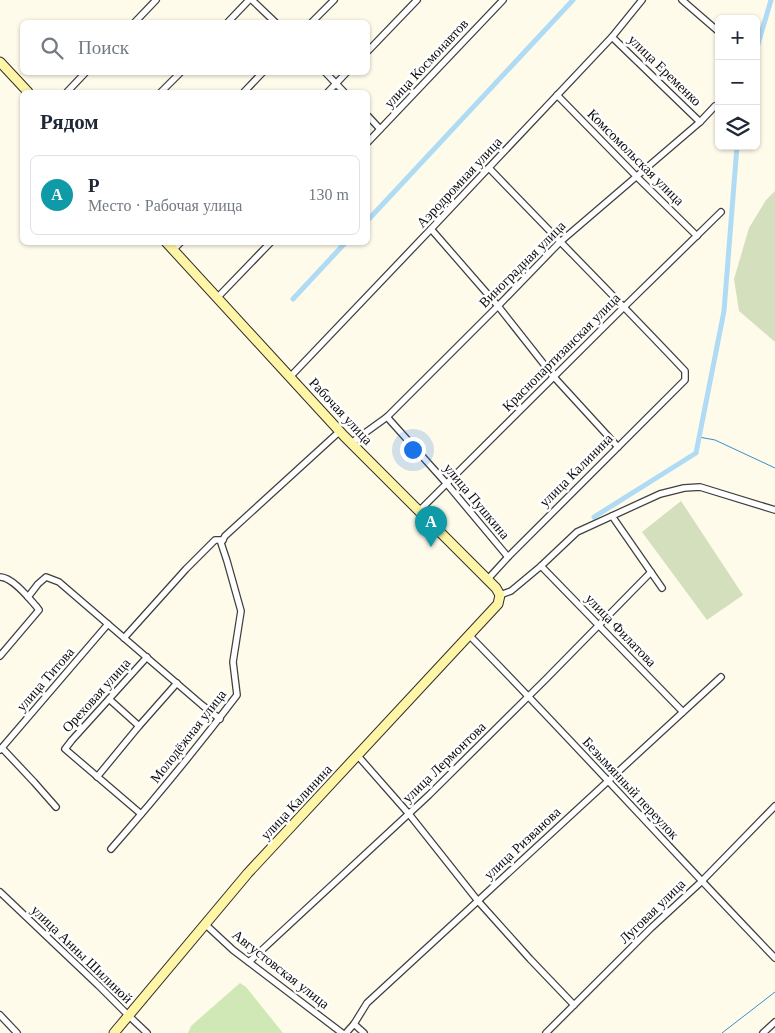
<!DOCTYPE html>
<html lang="ru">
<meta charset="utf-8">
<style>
:root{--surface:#fff;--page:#f6f6f7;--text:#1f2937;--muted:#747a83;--line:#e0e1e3;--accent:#db2777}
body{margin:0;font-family:Georgia,serif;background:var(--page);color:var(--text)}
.controls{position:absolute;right:15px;top:15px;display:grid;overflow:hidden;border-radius:8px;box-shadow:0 1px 4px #0004}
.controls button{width:45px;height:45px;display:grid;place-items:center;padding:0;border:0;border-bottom:1px solid var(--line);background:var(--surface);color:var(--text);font:25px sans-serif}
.you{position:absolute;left:412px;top:449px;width:18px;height:18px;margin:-12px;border:4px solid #fff;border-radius:50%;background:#1a73e8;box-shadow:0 0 0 8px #1a73e833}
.badge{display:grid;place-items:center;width:32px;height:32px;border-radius:50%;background:var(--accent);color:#fff;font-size:16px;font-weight:700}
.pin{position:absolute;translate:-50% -41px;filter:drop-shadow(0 1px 2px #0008)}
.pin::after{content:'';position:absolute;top:26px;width:18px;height:15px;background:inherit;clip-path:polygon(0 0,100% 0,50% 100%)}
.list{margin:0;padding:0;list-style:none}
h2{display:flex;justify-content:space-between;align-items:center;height:65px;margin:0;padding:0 20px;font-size:21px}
h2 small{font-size:16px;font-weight:400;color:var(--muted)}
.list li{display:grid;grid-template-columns:32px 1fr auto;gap:15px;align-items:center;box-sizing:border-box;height:80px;margin:0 10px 10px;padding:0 10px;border:1px solid var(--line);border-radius:8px}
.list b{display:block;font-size:19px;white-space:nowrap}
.list p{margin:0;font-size:16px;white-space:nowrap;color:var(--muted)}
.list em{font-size:16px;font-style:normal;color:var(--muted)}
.icon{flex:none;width:28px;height:28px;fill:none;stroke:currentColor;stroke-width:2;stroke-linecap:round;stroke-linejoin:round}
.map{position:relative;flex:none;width:775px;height:1033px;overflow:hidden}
.search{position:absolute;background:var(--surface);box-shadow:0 1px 4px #0004;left:20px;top:20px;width:350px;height:55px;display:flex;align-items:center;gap:12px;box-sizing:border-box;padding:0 18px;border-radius:8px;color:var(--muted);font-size:19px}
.panel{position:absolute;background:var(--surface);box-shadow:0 1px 4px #0004;left:20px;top:90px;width:350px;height:155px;border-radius:8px}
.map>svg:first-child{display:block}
.green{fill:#cfe8b5}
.cemetery{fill:#d4dfbd}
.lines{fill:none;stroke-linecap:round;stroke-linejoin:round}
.stream{stroke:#388fcb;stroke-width:1}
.canal{stroke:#b0dbf5;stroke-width:5}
.street-casing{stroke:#3f3f3f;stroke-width:8}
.secondary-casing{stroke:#2e2e2e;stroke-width:11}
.street{stroke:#fff;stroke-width:5.5}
.secondary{stroke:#fef5a6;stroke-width:9}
.labels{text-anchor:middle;stroke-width:5;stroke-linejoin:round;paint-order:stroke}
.street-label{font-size:14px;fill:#0c0c0c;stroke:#fff}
</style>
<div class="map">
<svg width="775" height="1033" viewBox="0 0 775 1033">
<rect width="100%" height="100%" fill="#fffbea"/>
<path class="green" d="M240,983l6,4 37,46h-95l3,-7z"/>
<g class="cemetery">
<path d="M775,191v151l-36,-31 -5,-32 15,-51 17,-28z"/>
<path d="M681,501l62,94 -36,25 -65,-88z"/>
</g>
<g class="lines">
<g class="stream">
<path d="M699,437l16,3 60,28"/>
<path d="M722,1033l53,-41"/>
</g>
<g class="canal">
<path d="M756,51l15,-51"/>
<path d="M368,220l205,-220"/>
<path d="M293,299l53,-57"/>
<path d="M594,517l102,-64 28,-142 13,-165"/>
</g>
<defs>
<g id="street">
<path d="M252,0l23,22"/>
<path d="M682,0l37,32"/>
<path d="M135,22l21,-22"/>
<path d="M228,22l21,-22"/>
<path d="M312,22l22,-22"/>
<path d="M612,37l88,85"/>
<path d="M368,51l49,-51"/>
<path d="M325,72l19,20"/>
<path d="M67,92l19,-20"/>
<path d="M161,92l20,-20"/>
<path d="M244,92l19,-20"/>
<path d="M328,92l19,-20"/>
<path d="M557,95l80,82 60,59"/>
<path d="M368,116l12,13"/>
<path d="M368,142l135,-142"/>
<path d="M431,229l67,77 56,71 64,70"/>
<path d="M173,250l8,-8"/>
<path d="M217,298l54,-56"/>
<path d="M290,377l141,-148 181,-192 30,-37"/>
<path d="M387,417l60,67 61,73"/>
<path d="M351,443l36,-26 111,-111 62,-64 140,-120 15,-16"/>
<path d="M419,511l205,-204 97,-95"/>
<path d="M612,516l50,72"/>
<path d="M541,566l142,146"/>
<path d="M0,577c12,0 28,20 36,29l3,4 -39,46"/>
<path d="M487,580l21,-23 177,-177v-9c-65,-69 -131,-135 -196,-203"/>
<path d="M500,595l11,-4 30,-25 36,-34 83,-38 24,-6 16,-1 75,23"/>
<path d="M28,597l10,-13 8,-7 13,5 143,123 18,14"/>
<path d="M469,635c104,106 203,216 306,323"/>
<path d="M124,638l62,-69 29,-29h8"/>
<path d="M109,699l30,27"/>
<path d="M2,748l32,34 22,25"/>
<path d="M0,750l108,-126"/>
<path d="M358,756l51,58 69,87 52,58 44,46"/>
<path d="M97,777l42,-51 38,-43"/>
<path d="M141,814l-76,-65 7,-9 75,-83"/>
<path d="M111,849c44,-50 86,-101 126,-154l-4,-33 8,-51 -14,-50 -6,-18 4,-7 115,-105"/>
<path d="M0,892l98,93 30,30 19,18"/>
<path d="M205,924l28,26 109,83"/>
<path d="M249,962l180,-167 117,-116 105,-107"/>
<path d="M0,1015l17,18"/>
<path d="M354,1024l10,9"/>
<path d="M346,1033l8,-9 13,-21 354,-326"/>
<path d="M546,1033l105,-105 50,-46 74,-76"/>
<path d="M763,1033l12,-11"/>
</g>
<g id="secondary">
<path d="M0,62l28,30"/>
<path d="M114,1033l134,-160 250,-269 2,-9 -4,-7 -152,-152 -178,-194"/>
</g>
</defs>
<use href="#street" class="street-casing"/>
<use href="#secondary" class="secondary-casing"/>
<use href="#street" class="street"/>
<use href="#secondary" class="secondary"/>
</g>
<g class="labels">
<g class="street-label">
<text transform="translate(426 63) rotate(-47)" y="5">улица Космонавтов</text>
<text transform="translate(665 70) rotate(44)" y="5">улица Еременко</text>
<text transform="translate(636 157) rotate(45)" y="5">Комсомольская улица</text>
<text transform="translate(459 182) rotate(-47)" y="5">Аэродромная улица</text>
<text transform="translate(522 264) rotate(-45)" y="5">Виноградная улица</text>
<text transform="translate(561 352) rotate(-45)" y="5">Краснопартизанская улица</text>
<text transform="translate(341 411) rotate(47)" y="5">Рабочая улица</text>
<text transform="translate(576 470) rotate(-45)" y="5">улица Калинина</text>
<text transform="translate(477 501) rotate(50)" y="5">улица Пушкина</text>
<text transform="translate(621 630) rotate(46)" y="5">улица Филатова</text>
<text transform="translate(45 679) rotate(-49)" y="5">улица Титова</text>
<text transform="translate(96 695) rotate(-48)" y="5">Ореховая улица</text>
<text transform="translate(188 736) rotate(-52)" y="5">Молодёжная улица</text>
<text transform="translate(444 762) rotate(-44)" y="5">улица Лермонтова</text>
<text transform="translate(631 788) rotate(47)" y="5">Безымянный переулок</text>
<text transform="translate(296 802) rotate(-47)" y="5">улица Калинина</text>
<text transform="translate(522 843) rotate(-43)" y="5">улица Ризванова</text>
<text transform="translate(652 911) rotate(-44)" y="5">Луговая улица</text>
<text transform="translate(82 954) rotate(44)" y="5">улица Анны Шилиной</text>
<text transform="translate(281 969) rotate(38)" y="5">Августовская улица</text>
</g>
</g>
</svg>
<div class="controls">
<button>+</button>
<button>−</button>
<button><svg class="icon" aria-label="layers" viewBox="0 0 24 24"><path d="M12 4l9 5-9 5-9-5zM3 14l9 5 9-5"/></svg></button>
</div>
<div class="you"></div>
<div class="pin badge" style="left:431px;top:547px;background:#0f9aa8">A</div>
<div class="search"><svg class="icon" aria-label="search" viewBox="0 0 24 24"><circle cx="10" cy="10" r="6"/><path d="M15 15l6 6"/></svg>Поиск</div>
<section class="panel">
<h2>Рядом<small></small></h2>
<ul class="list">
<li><span class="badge" style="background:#0f9aa8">A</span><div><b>Р</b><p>Место · Рабочая улица</p></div><em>130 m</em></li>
</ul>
</section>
</div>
